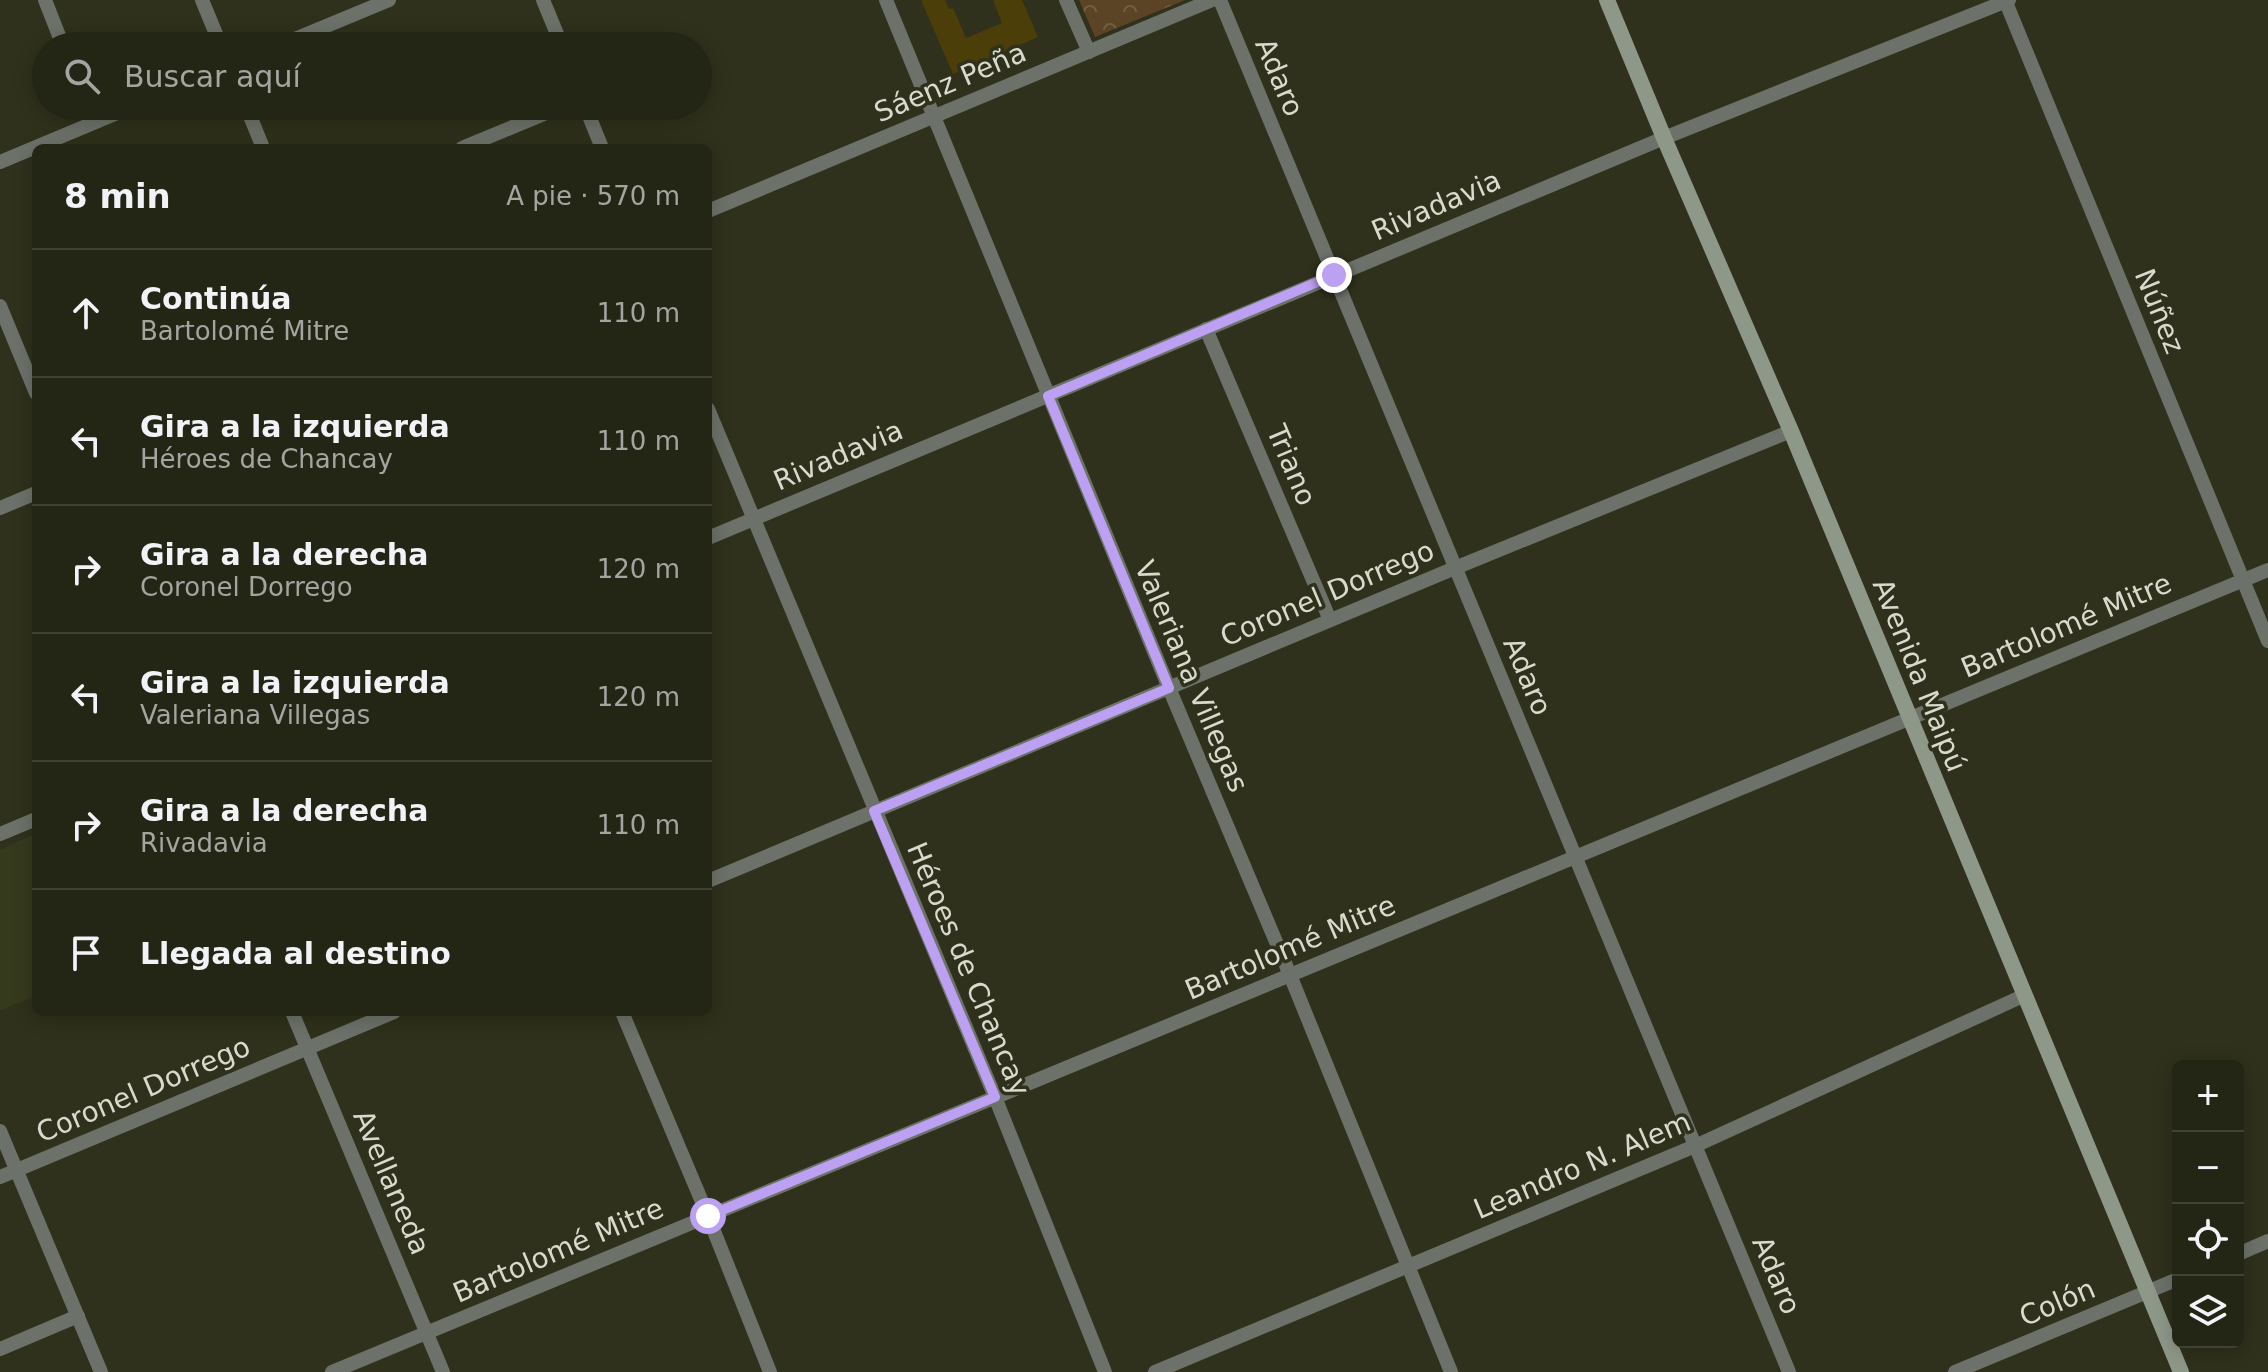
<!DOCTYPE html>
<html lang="es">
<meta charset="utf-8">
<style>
:root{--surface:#232515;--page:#2f3122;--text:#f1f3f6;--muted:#a3a5a0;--line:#404234}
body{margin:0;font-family:"DejaVu Sans",sans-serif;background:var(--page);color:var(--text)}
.controls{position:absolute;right:24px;bottom:24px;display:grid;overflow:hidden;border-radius:12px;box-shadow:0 4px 20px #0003}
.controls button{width:72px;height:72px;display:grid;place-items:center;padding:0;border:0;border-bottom:2px solid var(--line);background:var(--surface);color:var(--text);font:40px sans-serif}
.stop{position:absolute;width:24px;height:24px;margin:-18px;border:6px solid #bca0f2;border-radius:50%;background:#fff}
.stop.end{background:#bca0f2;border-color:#fff;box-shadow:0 2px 8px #0008}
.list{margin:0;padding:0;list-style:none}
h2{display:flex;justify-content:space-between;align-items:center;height:104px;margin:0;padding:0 32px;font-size:34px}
h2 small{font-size:26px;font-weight:400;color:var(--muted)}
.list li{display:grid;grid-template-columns:52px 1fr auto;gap:24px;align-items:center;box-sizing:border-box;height:128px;padding:0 32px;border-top:2px solid var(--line)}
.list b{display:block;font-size:30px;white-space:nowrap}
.list p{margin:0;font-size:26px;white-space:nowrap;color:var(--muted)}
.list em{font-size:26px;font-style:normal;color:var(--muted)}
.icon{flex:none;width:44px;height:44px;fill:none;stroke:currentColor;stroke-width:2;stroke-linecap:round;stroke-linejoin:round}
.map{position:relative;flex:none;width:2268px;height:1372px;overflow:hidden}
.search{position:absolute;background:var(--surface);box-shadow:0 4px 20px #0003;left:32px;top:32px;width:680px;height:88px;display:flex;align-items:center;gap:20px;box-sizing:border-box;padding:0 28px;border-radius:44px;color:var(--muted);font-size:30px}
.panel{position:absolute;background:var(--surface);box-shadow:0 4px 20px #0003;left:32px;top:144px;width:680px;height:872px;border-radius:12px}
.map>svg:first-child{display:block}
.built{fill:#363a1d}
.park{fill:url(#park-crowns)}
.building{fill:#4c3e09}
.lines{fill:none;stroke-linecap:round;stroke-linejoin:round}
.minor{stroke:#6c7269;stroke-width:14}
.secondary{stroke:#8e9889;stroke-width:16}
.route{stroke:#bca0f2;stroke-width:10}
.labels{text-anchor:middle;stroke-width:7;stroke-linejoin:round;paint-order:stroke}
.street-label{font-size:28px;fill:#d8dacd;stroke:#2f311c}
</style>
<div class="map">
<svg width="2268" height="1372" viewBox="0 0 2268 1372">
<defs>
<pattern id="park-crowns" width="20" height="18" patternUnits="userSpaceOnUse" patternTransform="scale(2)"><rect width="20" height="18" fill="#5b4325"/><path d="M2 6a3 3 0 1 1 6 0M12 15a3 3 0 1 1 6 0" fill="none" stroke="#725e43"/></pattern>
</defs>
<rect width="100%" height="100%" fill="#2f311c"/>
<path class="built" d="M36,833v162l-36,16v-161z"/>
<path class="park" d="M1079,0h106l-90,37z"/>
<path class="building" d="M921,0h24l4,9 4,-1 13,30 36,-15 -9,-23h29l16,37 -85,37z"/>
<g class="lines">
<g class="minor">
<path d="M45,0l18,46"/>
<path d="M202,0l19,46"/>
<path d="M543,0l19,46"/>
<path d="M886,0l283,688 121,287 161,397"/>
<path d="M1066,0l23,52"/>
<path d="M1220,0l569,1372"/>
<path d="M2005,0l263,641"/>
<path d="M278,46l111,-46"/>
<path d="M88,106l6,16"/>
<path d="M246,106l17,42"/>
<path d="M585,106l17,42"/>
<path d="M462,148l101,-42"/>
<path d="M0,162l134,-56"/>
<path d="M708,211l504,-211"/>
<path d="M0,306l36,87"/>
<path d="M1206,329l124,291"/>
<path d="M708,409l287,688 110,275"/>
<path d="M0,508l36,-15"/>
<path d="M708,538l956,-400 345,-138"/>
<path d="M0,834l36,-15"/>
<path d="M708,881l747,-313 336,-137"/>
<path d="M292,1012l151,360"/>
<path d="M622,1012l86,204 62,156"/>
<path d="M0,1131l101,241"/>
<path d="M0,1177l394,-165"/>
<path d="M2238,1254l30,-13"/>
<path d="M0,1349l78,-33"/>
<path d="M332,1372l1936,-802"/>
<path d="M1155,1372l540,-226 330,-151"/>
<path d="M1955,1372l223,-93"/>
</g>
<path class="secondary" d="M1607,0l57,138 127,293 390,941"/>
</g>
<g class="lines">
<path class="route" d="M708,1216l287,-119 -121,-286 295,-123 -121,-292 286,-121"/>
</g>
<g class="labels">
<g class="street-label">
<text transform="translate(1280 77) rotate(67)" y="10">Adaro</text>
<text transform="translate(950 82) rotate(-23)" y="10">Sáenz Peña</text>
<text transform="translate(1436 205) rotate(-23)" y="10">Rivadavia</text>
<text transform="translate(2160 311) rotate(68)" y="10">Núñez</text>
<text transform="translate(838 455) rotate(-23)" y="10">Rivadavia</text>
<text transform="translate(1292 465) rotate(67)" y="10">Triano</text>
<text transform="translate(1327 593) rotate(-23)" y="10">Coronel Dorrego</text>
<text transform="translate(2066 625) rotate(-23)" y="10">Bartolomé Mitre</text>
<text transform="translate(1920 675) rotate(68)" y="10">Avenida Maipú</text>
<text transform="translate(1192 676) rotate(67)" y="10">Valeriana Villegas</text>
<text transform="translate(1528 676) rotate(67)" y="10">Adaro</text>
<text transform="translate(1290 947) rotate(-23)" y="10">Bartolomé Mitre</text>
<text transform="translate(969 969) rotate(67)" y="10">Héroes de Chancay</text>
<text transform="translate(143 1089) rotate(-23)" y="10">Coronel Dorrego</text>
<text transform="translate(1582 1165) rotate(-23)" y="10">Leandro N. Alem</text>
<text transform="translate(392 1182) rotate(67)" y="10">Avellaneda</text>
<text transform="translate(558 1250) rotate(-23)" y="10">Bartolomé Mitre</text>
<text transform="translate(1777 1275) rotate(67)" y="10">Adaro</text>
<text transform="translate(2057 1302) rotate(-23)" y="10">Colón</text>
</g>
</g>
</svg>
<div class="controls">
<button>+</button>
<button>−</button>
<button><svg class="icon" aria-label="locate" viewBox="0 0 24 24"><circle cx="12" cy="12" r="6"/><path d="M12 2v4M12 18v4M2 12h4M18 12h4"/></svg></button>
<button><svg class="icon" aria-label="layers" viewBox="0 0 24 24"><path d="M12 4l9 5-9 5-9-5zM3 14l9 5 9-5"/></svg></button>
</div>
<div class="stop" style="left:708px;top:1216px"></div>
<div class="stop end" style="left:1334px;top:275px"></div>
<div class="search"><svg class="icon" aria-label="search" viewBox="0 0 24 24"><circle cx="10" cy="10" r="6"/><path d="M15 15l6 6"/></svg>Buscar aquí</div>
<section class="panel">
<h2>8 min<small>A pie · 570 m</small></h2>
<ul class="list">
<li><svg class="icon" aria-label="ahead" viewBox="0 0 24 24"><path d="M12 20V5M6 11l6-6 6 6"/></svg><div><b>Continúa</b><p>Bartolomé Mitre</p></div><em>110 m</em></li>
<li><svg class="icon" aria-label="left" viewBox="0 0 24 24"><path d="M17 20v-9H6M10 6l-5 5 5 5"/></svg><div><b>Gira a la izquierda</b><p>Héroes de Chancay</p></div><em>110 m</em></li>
<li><svg class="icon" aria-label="right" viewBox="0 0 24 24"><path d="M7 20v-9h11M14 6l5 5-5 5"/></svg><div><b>Gira a la derecha</b><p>Coronel Dorrego</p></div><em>120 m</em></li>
<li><svg class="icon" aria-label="left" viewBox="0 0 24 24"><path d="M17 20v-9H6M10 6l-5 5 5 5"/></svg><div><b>Gira a la izquierda</b><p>Valeriana Villegas</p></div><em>120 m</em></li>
<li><svg class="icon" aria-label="right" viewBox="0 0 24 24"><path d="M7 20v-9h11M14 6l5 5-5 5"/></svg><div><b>Gira a la derecha</b><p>Rivadavia</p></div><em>110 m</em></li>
<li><svg class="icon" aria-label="arrive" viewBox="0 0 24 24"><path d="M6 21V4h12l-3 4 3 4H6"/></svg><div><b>Llegada al destino</b></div></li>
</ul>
</section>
</div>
